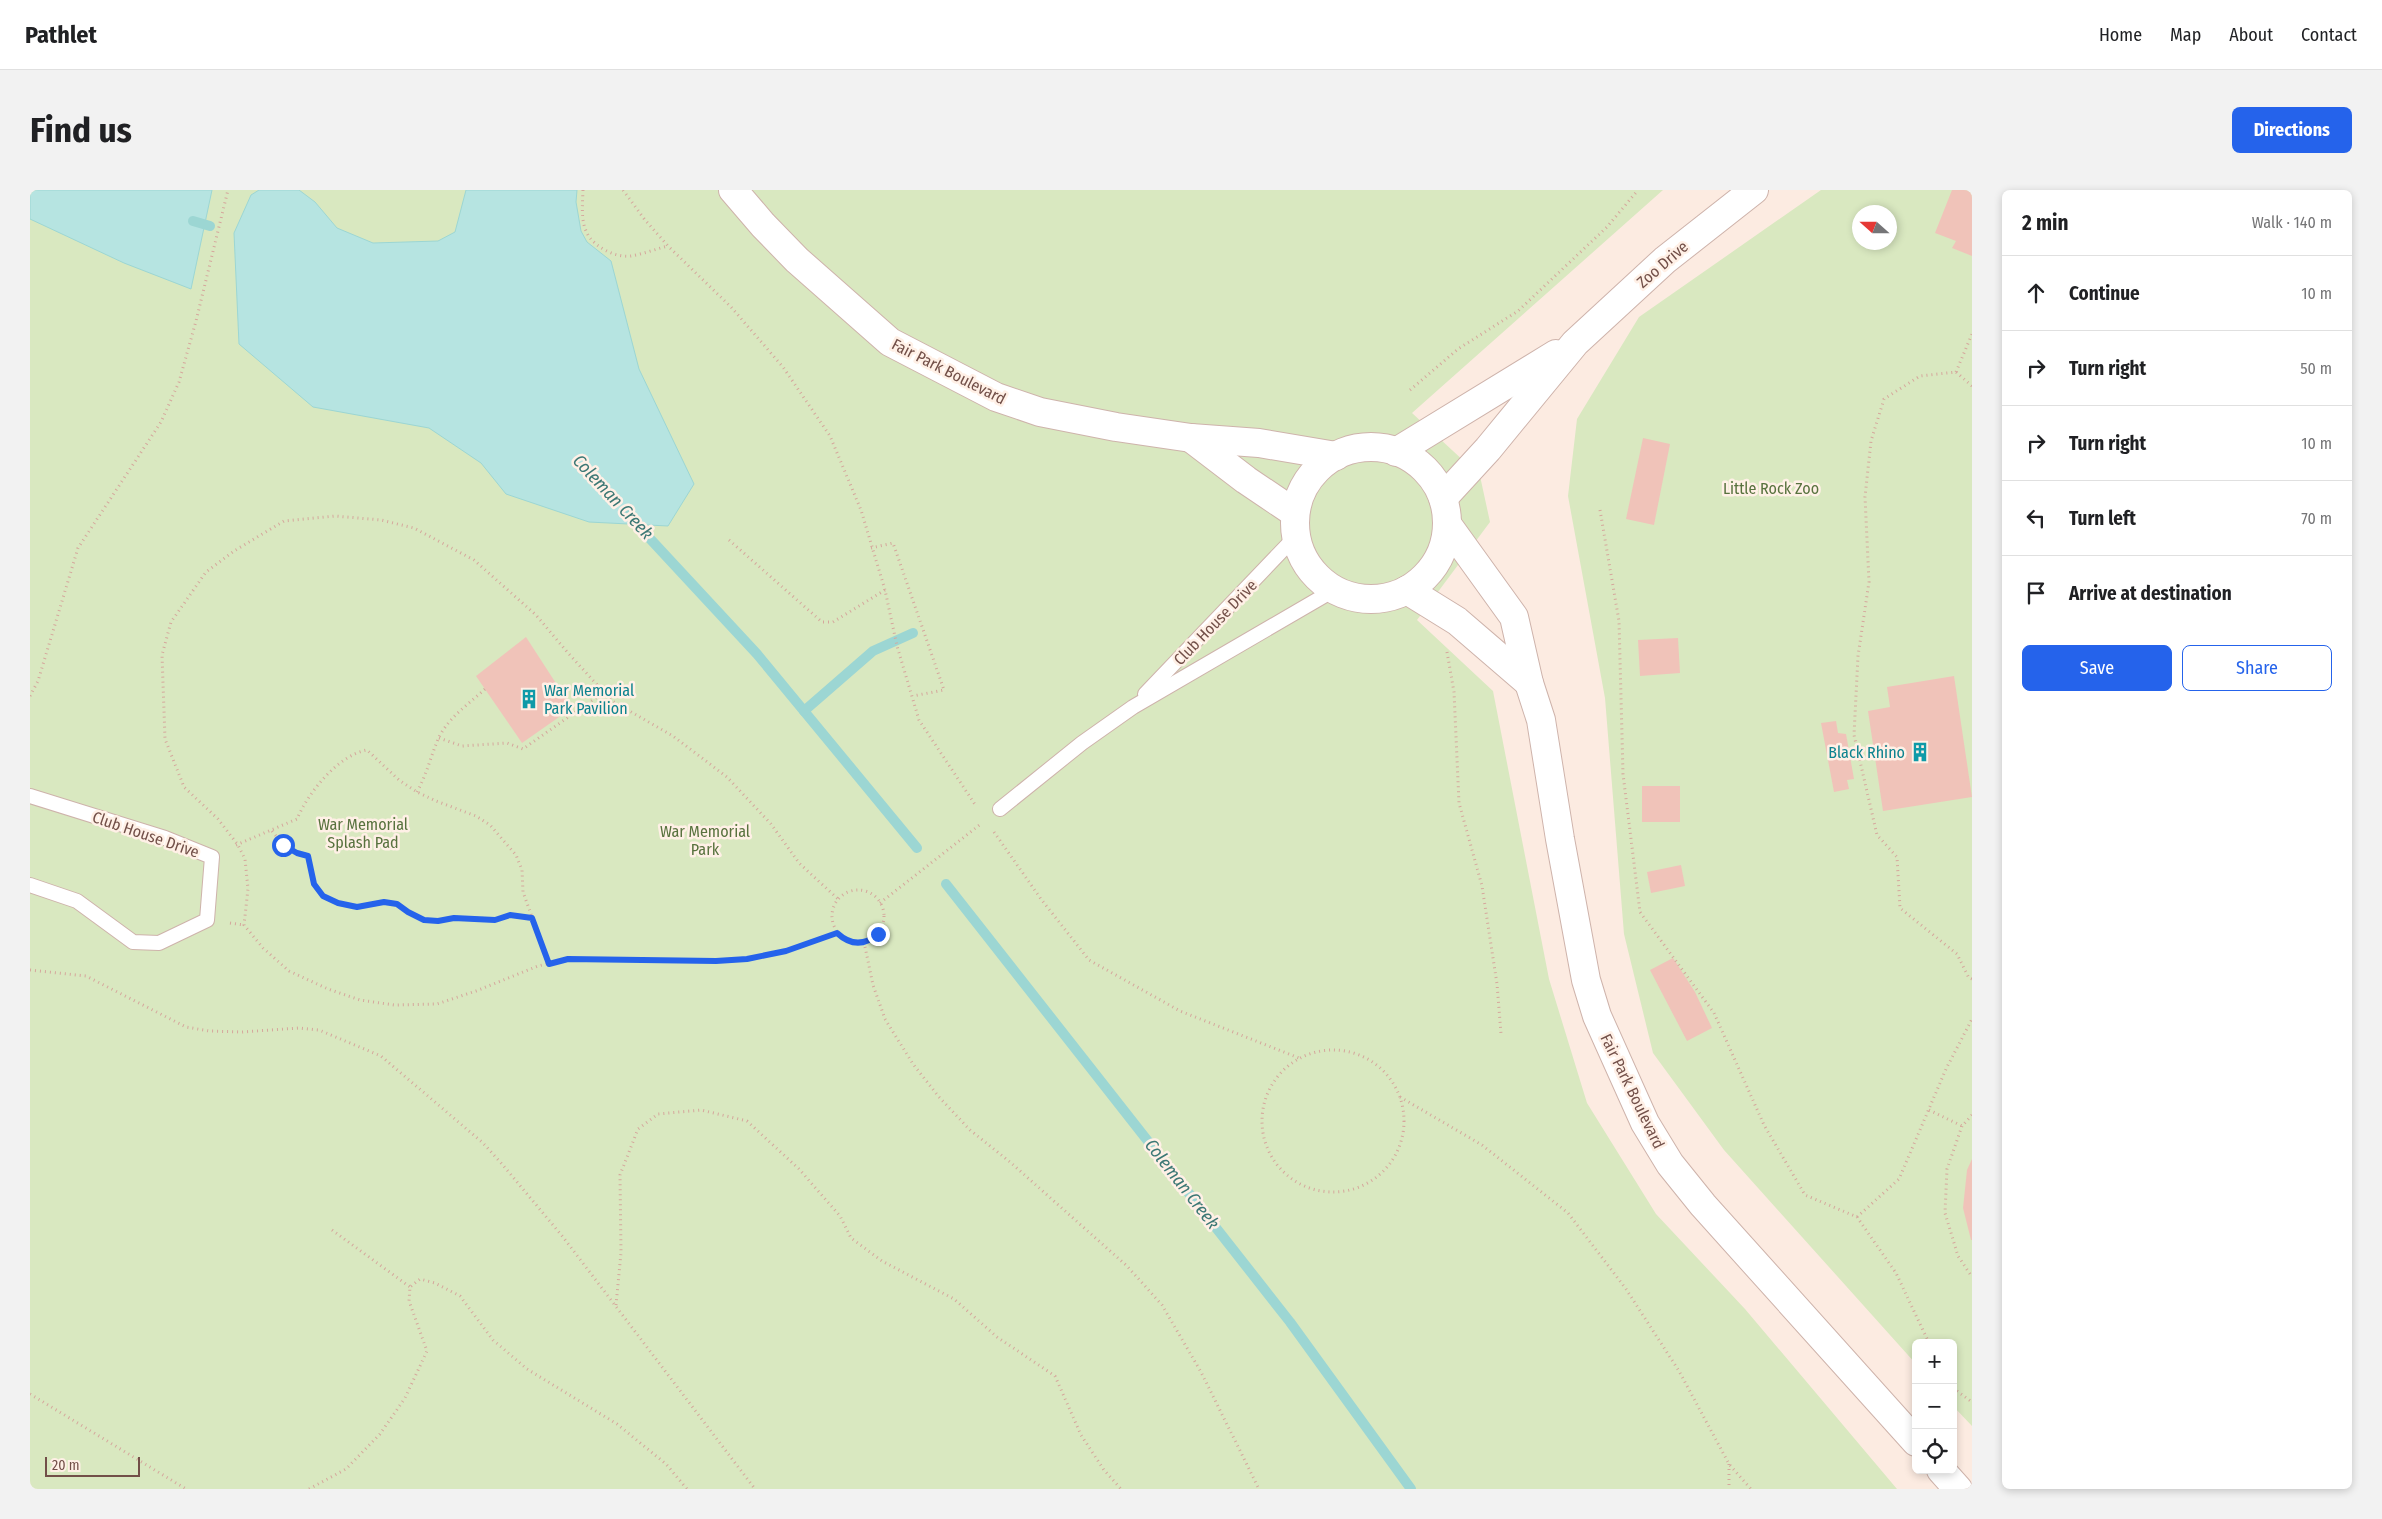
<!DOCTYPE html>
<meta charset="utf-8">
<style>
:root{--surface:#fff;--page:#f2f2f2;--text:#202124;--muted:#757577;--line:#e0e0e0;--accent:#2563eb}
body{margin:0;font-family:"Fira Sans Condensed",sans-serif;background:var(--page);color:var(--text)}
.controls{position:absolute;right:15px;bottom:15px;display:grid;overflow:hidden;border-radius:8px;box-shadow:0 2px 8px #0003}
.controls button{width:45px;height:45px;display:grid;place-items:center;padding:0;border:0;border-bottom:1px solid var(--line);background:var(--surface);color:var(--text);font:25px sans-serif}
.compass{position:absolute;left:1822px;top:15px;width:45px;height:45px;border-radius:50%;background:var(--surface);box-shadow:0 2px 8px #0003;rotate:291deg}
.scale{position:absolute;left:15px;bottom:12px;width:95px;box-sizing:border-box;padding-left:5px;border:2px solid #724f48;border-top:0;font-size:14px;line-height:18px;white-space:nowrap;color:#724f48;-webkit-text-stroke:4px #fff0e6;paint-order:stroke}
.stop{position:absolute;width:15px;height:15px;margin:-11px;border:4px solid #2563eb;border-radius:50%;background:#fff}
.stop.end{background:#2563eb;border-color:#fff;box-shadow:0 1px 5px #0008}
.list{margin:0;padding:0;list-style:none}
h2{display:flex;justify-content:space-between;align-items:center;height:65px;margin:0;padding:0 20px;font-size:21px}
h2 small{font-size:16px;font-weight:400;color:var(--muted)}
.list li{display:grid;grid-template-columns:32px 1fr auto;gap:15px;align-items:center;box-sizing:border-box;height:75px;padding:0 20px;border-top:1px solid var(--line)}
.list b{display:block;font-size:19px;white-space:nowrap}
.list em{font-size:16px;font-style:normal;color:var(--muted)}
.actions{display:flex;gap:10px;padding:15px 20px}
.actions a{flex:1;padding:11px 0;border:1px solid var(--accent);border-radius:8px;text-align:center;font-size:18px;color:var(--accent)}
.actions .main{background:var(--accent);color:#fff}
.icon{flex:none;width:28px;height:28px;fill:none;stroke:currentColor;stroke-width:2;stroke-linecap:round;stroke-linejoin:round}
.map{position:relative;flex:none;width:1942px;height:1299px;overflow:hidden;border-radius:8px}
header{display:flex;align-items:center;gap:30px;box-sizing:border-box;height:70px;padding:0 25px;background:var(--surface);border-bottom:1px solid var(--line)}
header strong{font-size:24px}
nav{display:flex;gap:28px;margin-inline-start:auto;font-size:18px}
.intro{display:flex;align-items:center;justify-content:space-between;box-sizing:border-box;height:120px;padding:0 30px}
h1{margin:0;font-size:35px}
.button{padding:12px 22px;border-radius:8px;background:var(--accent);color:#fff;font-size:18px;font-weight:700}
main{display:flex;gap:30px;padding:0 30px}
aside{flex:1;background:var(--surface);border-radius:8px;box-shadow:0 2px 8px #0003}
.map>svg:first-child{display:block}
.green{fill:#d9e8c0;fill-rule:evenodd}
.water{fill:#b6e4e1;stroke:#9cd6d3}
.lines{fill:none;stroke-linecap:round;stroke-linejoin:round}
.stream{stroke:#9cd6d3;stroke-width:10}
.building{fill:#f0c3b9}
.service-casing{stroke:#ceb3ab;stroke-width:16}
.minor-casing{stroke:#ceb3ab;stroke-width:30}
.tertiary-casing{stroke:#ceb3ab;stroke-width:30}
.path{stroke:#d5a79c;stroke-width:3;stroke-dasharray:1 4;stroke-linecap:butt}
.service{stroke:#fff;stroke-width:14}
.minor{stroke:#fff;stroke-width:28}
.tertiary{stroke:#fff;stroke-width:28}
.route{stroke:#2563eb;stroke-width:6}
.labels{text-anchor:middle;stroke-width:5;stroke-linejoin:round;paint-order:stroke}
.street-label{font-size:16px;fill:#724f48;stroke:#fff0e6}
.park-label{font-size:16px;fill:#58723e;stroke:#fff0e6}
.culture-label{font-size:16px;fill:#0d838f;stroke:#fff0e6;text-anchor:start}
.water-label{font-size:18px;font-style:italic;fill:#3c7875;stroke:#fff0e6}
</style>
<header>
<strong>Pathlet</strong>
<nav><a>Home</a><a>Map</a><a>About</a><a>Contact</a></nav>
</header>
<div class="intro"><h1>Find us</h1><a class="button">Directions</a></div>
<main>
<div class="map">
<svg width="1942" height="1299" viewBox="0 0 1942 1299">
<rect width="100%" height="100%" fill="#fcebe1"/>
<g class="green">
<path d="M0,0h1633l-251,223 68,63 10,46 -73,98 76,71 56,288 38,124 69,111 89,95 152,180h-1867z"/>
<path d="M1791,0h151v1236l-19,-20v-63h-37v21l-192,-214 -71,-97 -29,-119 -19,-236 -37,-202 9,-77 62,-102zM1830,22h30v30h-30z"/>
</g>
<g class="water">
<path d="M0,0h182l-21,99 -67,-26 -94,-44z"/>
<path d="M229,0h40l16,12 22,26 36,15 65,-2 17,-9 11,-42h111l-1,12 5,29 6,11 24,19 28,108 55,115 -26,42 -79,-4 -83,-28 -25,-31 -52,-35 -116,-21 -74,-63 -5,-111 17,-38z"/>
</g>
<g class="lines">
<g class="stream">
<path d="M163,31l17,5"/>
<path d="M598,325l129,139 160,194"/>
<path d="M774,521l69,-60 40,-18"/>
<path d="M916,694l344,438 121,167"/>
</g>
</g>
<g class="building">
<path d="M1922,0h20v66l-20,-8 4,-7 -21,-8z"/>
<path d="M1613,248l27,6 -16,81 -28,-6z"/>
<path d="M496,447l46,71 -50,35 -46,-67z"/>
<path d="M1648,448l2,35 -40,3 -2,-36z"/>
<path d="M1924,486l18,121 -89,14 -15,-100 22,-4 -3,-20z"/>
<path d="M1806,531l2,12 8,1 8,45 -7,1 2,9 -15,3 -13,-69z"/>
<rect x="1612" y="596" width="38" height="36"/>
<path d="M1651,675l4,21 -34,7 -4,-21z"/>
<path d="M1643,768l22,34 17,36 -25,13 -37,-71z"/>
<path d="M1942,969v81h-1l-8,-32 4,-38z"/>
</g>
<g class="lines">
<defs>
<g id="service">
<path d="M1115,504l151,-158"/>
<path d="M0,606l135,42 47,19 -5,63 -48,23 -26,-1 -56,-41 -47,-16"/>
<path d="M970,619l82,-66 51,-36 201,-117"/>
</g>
<g id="minor">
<path d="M1366,262l160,-98"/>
<path d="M1413,308l45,-49 87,-106 90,-83 89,-70"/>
</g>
<g id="tertiary">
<path d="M703,0l30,35 34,35 93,82 106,55 44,15 76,15 75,11 68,5 77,13"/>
<path d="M1161,248l55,42 49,33"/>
<circle cx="1341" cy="333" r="76"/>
<path d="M1417,334l67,93 15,66 12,37 19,119 26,141 11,36 48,107 25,41 33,41 213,237"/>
<path d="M1377,400l50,31 72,62"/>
<path d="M1911,1280l17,19"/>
</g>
</defs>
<use href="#service" class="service-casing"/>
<use href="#minor" class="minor-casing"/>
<use href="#tertiary" class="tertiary-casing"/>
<g class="path">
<path d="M553,0c-1,26 -4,46 22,60 7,4 17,7 26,6 12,-2 25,-7 37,-10"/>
<path d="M593,0l22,30 23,26 63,61 52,60 47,69 31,74 24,80 12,56 22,74 57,86"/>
<path d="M1926,182l16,-38"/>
<path d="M1942,196l-16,-14 -36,4 -36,23 -13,42 -6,56 4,85 -11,74 -4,79 23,100 20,22 3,51 57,46 12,24 3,1"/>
<path d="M1380,200l48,-41 60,-38 89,-84 31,-37"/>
<path d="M1570,320l19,111 4,153 17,138 74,101 50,112 41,70 52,22 39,56 33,70"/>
<path d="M699,350l93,82h11l52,-32"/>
<path d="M841,358l22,-5 51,147 -31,6"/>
<path d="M1417,462l7,40 5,111 23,83 15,98 4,50"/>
<path d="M0,506l8,-15 40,-133 83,-126 18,-40 17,-61 32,-131"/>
<path d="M409,548l23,8 45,-3 16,6 71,-50 11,-6"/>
<path d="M387,602c10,-18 14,-37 22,-55 11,-21 30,-33 46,-48"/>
<path d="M242,641c10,13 19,21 35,25l6,28 10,12 16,7 18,4 27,-5 13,2 11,9 16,7 14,1 16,-4 41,2 15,-4 22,4"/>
<path d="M964,642l47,67 48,61 91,51 119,47"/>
<path d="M206,655l61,-26c11,-26 41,-64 70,-69l32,30 18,12 19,9 40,15 14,9 26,30 6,15 1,22 26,72"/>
<circle cx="828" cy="726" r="26"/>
<path d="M850,713l102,-80"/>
<path d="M200,733l14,2"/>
<path d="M807,743l-50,18 -40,8 -31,2 -148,-2 -30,7 -62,25 -39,13 -43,1 -34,-5 -32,-11 -39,-18 -26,-23 -19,-23 4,-36 -3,-30 -7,-14 -20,-26 -34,-32 -19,-48 -3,-84 9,-33 35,-50 28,-21 50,-30 51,-5 46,4 33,8 60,32 62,55 32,38 44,48 61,35 54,41 44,47 28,39 39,36"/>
<path d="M834,752l9,43 12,34 28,45 26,33 31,33 40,32 117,104 35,39 39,67 58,117"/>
<path d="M0,780l56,6 100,51 23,4 33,1 57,-4 20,2 62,26 102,87 19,21 61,73 192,252"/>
<circle cx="1303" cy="931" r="71"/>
<path d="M1370,907l82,48 86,68 58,76 53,82 50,93 22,25"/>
<path d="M1899,920l33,16"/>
<path d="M1942,925l-10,11 -15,43 -2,44 13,43 14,21"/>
<path d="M1827,1027l42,-38 47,-110 26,-50"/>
<path d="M302,1040l78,57"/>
<path d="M586,1115l5,-52 -1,-78 18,-46 20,-15 43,-4 46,11 52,48 41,47 11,22 31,23 72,38 43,38 58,39 26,59 23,35 17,19"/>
<path d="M1923,1198l19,14"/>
<path d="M0,1204l156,95"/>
<path d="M1699,1274v25"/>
<path d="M279,1299l37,-20 34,-35 25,-36 22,-47 -18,-50 1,-14 10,-8 15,4 25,13 33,44 34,29 90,55 49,40 21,25"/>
</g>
<use href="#service" class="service"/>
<use href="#minor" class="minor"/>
<use href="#tertiary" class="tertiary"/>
</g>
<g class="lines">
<path class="route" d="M253,655l14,8 11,3 6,28 9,12 15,7 19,4 27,-5 13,2 11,8 16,8 14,1 16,-3 41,2 15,-5 22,3 17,46 19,-5 148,2 31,-2 39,-8 51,-18c13,12 27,13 41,1"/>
</g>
<defs>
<symbol id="building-bare" viewBox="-9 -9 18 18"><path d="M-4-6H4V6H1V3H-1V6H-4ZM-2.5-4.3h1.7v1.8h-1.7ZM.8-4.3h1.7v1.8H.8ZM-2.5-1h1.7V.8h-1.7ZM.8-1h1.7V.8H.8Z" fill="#0f9aa8" stroke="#fff0e6" stroke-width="2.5" paint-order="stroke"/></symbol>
</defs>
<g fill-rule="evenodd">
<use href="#building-bare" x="485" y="495" width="28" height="28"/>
<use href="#building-bare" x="1876" y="548" width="28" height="28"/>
</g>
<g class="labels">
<g class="street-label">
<text transform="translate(1632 74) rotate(-41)" y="6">Zoo Drive</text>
<text transform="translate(919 181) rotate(27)" y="6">Fair Park Boulevard</text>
<text transform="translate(1185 432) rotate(-46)" y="6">Club House Drive</text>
<text transform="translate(116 644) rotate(19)" y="6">Club House Drive</text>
<text transform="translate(1603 901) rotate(64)" y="6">Fair Park Boulevard</text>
</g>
<g class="park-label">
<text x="1741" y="304">Little Rock Zoo</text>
<text x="333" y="640">War Memorial<tspan x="333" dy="18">Splash Pad</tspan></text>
<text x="675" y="647">War Memorial<tspan x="675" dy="18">Park</tspan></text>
</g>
<g class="culture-label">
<text x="514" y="506">War Memorial<tspan x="514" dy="18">Park Pavilion</tspan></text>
<text x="1875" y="568" text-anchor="end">Black Rhino</text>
</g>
<g class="water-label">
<text transform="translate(583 307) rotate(47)" y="6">Coleman Creek</text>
<text transform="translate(1152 994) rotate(52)" y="6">Coleman Creek</text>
</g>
</g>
</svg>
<div class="controls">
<button>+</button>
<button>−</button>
<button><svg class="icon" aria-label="locate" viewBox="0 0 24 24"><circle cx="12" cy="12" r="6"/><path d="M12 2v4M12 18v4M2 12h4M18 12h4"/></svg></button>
</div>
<svg class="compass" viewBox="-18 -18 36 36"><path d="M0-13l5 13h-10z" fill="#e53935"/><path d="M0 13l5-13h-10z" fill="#757577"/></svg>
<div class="scale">20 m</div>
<div class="stop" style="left:253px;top:655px"></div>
<div class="stop end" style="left:848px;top:744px"></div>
</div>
<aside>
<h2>2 min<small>Walk · 140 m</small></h2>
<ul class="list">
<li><svg class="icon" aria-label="ahead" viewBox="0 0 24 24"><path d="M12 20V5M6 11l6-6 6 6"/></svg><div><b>Continue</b></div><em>10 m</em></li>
<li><svg class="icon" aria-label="right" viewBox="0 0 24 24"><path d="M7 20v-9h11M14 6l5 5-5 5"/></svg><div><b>Turn right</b></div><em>50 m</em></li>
<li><svg class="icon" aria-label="right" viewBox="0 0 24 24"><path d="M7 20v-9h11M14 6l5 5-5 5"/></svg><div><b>Turn right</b></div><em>10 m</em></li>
<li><svg class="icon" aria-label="left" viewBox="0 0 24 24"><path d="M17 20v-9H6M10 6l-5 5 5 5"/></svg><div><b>Turn left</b></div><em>70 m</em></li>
<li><svg class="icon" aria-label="arrive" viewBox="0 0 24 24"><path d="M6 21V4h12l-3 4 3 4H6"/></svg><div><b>Arrive at destination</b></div></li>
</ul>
<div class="actions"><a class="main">Save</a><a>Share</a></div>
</aside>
</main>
